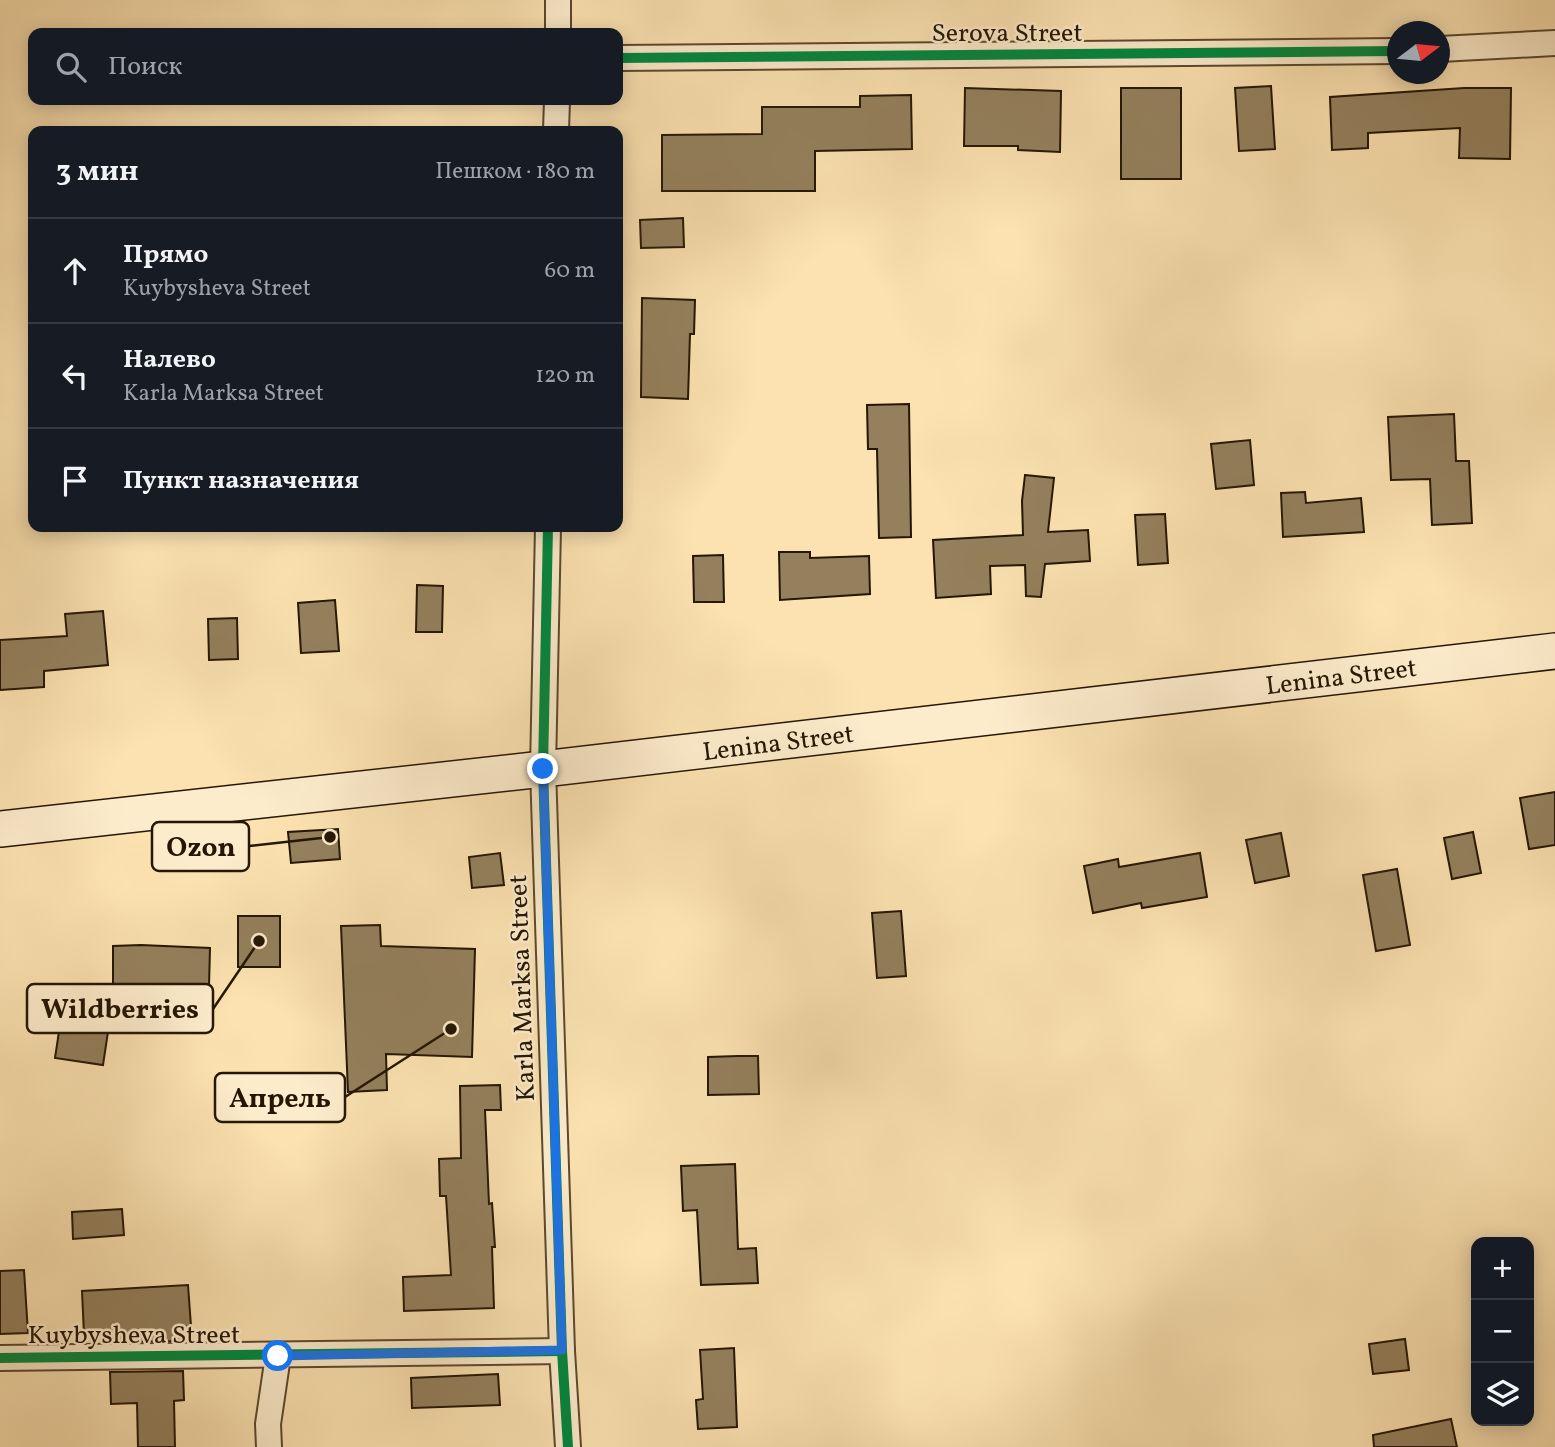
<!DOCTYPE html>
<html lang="ru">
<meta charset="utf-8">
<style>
:root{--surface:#171b24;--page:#20242c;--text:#f1f3f6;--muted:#9ea1a6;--line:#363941}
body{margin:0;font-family:Vollkorn,serif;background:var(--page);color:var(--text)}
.controls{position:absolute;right:21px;bottom:21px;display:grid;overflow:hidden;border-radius:14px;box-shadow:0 4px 18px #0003}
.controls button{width:63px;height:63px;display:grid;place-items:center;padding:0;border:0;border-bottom:2px solid var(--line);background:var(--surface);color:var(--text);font:35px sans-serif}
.compass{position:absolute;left:1387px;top:21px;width:63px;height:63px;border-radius:50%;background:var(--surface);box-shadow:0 4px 18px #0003;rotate:74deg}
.stop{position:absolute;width:21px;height:21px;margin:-16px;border:5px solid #1a73e8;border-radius:50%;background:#fff}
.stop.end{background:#1a73e8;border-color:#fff;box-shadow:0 2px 7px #0008}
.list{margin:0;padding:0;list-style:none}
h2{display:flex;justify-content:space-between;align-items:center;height:91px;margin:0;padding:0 28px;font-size:30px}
h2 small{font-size:23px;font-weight:400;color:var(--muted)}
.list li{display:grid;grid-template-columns:46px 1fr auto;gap:21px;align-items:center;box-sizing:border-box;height:105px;padding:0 28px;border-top:2px solid var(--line)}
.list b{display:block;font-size:26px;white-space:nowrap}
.list p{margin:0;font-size:23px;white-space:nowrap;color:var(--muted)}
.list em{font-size:23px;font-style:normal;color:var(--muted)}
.icon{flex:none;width:38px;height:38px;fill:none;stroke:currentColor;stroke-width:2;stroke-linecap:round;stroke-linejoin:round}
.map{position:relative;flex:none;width:1555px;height:1447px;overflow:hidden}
.search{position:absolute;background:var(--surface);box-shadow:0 4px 18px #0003;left:28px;top:28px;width:595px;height:77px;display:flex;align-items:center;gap:18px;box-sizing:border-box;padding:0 24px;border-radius:14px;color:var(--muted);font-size:26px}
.panel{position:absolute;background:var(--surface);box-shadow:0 4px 18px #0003;left:28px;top:126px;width:595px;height:406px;border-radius:14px}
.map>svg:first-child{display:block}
.building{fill:#94805d;stroke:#241603;stroke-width:2}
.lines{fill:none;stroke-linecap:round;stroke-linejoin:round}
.street-casing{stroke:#5a492e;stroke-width:28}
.secondary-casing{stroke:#241603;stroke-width:38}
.street{stroke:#fdeccc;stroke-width:24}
.secondary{stroke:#fdeccc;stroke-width:35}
.cycleway-casing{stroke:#fdeccc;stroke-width:15}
.cycleway{stroke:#00873e;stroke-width:10}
.route{stroke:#1a73e8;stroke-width:9}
.labels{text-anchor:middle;stroke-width:5;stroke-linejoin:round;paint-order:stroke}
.street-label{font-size:26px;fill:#241603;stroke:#fdeccc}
.leader{fill:none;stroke:#241603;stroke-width:2.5}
.callout-dot{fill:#241603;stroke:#fdeccc;stroke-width:2.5}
.callout{fill:#fdeccc;stroke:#241603;stroke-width:2.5}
.callout-label{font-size:28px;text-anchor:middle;font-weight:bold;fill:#241603}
</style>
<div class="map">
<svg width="1555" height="1447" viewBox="0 0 1555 1447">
<rect width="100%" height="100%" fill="#fce2b1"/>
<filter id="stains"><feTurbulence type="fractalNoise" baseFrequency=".00286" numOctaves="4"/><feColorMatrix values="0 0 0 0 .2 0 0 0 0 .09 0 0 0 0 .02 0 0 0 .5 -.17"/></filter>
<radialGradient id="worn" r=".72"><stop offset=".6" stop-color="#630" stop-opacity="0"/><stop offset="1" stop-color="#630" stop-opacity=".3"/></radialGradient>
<g class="building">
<path d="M1271,86l4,63 -36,2 -4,-63z"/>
<path d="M965,88l96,3 -1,61 -42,-2v-4h-54z"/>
<rect x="1121" y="88" width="60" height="91"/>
<path d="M1464,88h47l-1,71 -51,-1 1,-30 -92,5v15l-36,2 -2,-53z"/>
<path d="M911,95l1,54 -97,2v40h-153v-56l100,-1v-27h98v-11z"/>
<path d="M683,218l1,29 -43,1 -1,-28z"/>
<path d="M642,298l53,2 -1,34h-4l-2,65 -47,-2z"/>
<path d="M909,404l2,133 -32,1 -2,-89h-9l-1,-44z"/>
<path d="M1454,414l2,47h13l3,62 -40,2 -2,-46 -39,1 -3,-63z"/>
<path d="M1250,440l4,45 -38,4 -5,-45z"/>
<path d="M1025,475l29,3 -6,54 40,-2 2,31 -45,3 -4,33 -15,-1 -1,-31 -35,1 1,28 -55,4 -3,-58 90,-5 -1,-34z"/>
<path d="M1305,492l1,11 55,-5 3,34 -81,5 -2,-44z"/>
<path d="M1165,514l3,49 -30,2 -3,-50z"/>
<path d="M779,552h31v6l59,-2 1,38 -90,6z"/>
<path d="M723,555l1,47h-30l-1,-46z"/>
<path d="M417,585l26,1 -1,46h-26z"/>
<path d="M335,600l4,51 -38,2 -3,-50z"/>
<path d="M103,611l5,54 -64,6v16l-44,3v-50l67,-4 -2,-22z"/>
<path d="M237,618l1,41 -29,1 -1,-41z"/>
<path d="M1555,792v53l-26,4 -9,-51z"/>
<path d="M338,829l2,30 -49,4 -3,-31z"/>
<path d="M1473,832l8,41 -29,6 -8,-41z"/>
<path d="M1281,833l8,43 -34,7 -9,-43z"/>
<path d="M500,853l4,32 -32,3 -3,-31z"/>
<path d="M1200,853l7,44 -65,11 -1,-5 -48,10 -9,-47 34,-7 1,8z"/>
<path d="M1397,869l13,76 -34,6 -13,-76z"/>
<path d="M901,911l5,65 -29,2 -5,-65z"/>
<rect x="238" y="916" width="42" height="51"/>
<path d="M380,925l1,21 94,3 -3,108 -86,-3 1,36 -39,2 -7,-166z"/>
<path d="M141,945l69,3 -1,39 -68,-2v5h-28v-44z"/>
<path d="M63,1005l48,7 -8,53 -48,-7z"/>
<path d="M738,1056h20l1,38 -51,1v-38z"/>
<path d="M500,1085l1,25h-16l4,94 3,-1 3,44h-3l2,61 -90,3 -1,-34 48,-2 -5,-79h-6l-1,-37 22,-1 -1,-72z"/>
<path d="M735,1164l3,85 18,-1 2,35 -57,2 -4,-75 -14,1 -2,-45z"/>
<path d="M122,1209l2,26 -51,4 -1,-27z"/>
<path d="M24,1270l4,63 -28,1v-63z"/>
<path d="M188,1285l3,41 -10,1 1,14 -73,1 -1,-8 -24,1 -2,-44z"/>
<path d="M1405,1339l4,31 -36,4 -4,-30z"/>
<path d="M734,1348l3,79 -39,2 -2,-29 7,-1 -3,-49z"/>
<path d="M183,1371l1,29 -10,1 1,46h-37l-1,-44 -26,1 -1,-32z"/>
<path d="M498,1374l2,31 -88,3 -1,-30z"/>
<path d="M1451,1419l6,28h-83l-1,-12z"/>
</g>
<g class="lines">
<defs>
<g id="street">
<path d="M558,33v-33"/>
<path d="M1440,49l115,-6"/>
<path d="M618,58l780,-7"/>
<path d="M556,131l1,-31"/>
<path d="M548,527l-5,242 19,582 6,96"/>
<path d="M0,1358l562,-7"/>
<path d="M269,1447l-1,-23 10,-68"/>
</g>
<path id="secondary" d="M0,829l543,-60 1012,-118"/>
</defs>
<use href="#street" class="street-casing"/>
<use href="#secondary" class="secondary-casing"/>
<use href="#street" class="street"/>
<use href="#secondary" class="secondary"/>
<defs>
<g id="cycleway">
<path d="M618,58l780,-7"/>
<path d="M548,527l-5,242 19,582 6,96"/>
<path d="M0,1358l562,-7"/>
</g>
</defs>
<use href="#cycleway" class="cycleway-casing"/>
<use href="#cycleway" class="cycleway"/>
</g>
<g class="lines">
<path class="route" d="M278,1356l284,-6 -19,-581"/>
</g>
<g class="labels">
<g class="street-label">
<text x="1007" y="41">Serova Street</text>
<text transform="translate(1341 676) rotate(-7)" y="9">Lenina Street</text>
<text transform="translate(778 742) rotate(-7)" y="9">Lenina Street</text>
<text transform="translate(521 988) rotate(-92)" y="9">Karla Marksa Street</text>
<text x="134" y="1343">Kuybysheva Street</text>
</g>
</g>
<path class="leader" d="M330 837L249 846M259 941L213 1009M451 1029L345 1097"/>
<g class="callout-dot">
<circle cx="330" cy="837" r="7"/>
<circle cx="259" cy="941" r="7"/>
<circle cx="451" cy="1029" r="7"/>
</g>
<g class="callout">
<rect x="152" y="822" width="97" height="49" rx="7"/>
<rect x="27" y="984" width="186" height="49" rx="7"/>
<rect x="215" y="1073" width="130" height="49" rx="7"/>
</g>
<g class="callout-label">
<text x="201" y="856">Ozon</text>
<text x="120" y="1018">Wildberries</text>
<text x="280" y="1107">Апрель</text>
</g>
<rect width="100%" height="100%" filter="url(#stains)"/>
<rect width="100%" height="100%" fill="url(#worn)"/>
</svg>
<div class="controls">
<button>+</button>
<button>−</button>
<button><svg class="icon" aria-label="layers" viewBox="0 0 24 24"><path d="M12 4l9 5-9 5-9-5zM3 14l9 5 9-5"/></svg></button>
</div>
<svg class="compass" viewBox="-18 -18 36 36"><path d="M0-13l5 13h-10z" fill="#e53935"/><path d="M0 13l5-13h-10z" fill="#9ea1a6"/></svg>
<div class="stop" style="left:278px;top:1356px"></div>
<div class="stop end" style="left:543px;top:769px"></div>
<div class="search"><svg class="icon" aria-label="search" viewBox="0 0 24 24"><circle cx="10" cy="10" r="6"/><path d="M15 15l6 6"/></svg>Поиск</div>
<section class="panel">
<h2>3 мин<small>Пешком · 180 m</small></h2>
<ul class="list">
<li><svg class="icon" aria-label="ahead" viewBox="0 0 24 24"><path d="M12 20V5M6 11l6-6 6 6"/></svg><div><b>Прямо</b><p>Kuybysheva Street</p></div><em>60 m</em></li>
<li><svg class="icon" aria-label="left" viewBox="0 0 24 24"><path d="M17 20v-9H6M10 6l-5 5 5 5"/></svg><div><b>Налево</b><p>Karla Marksa Street</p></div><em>120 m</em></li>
<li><svg class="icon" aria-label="arrive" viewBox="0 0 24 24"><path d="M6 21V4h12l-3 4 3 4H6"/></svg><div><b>Пункт назначения</b></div></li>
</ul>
</section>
</div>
